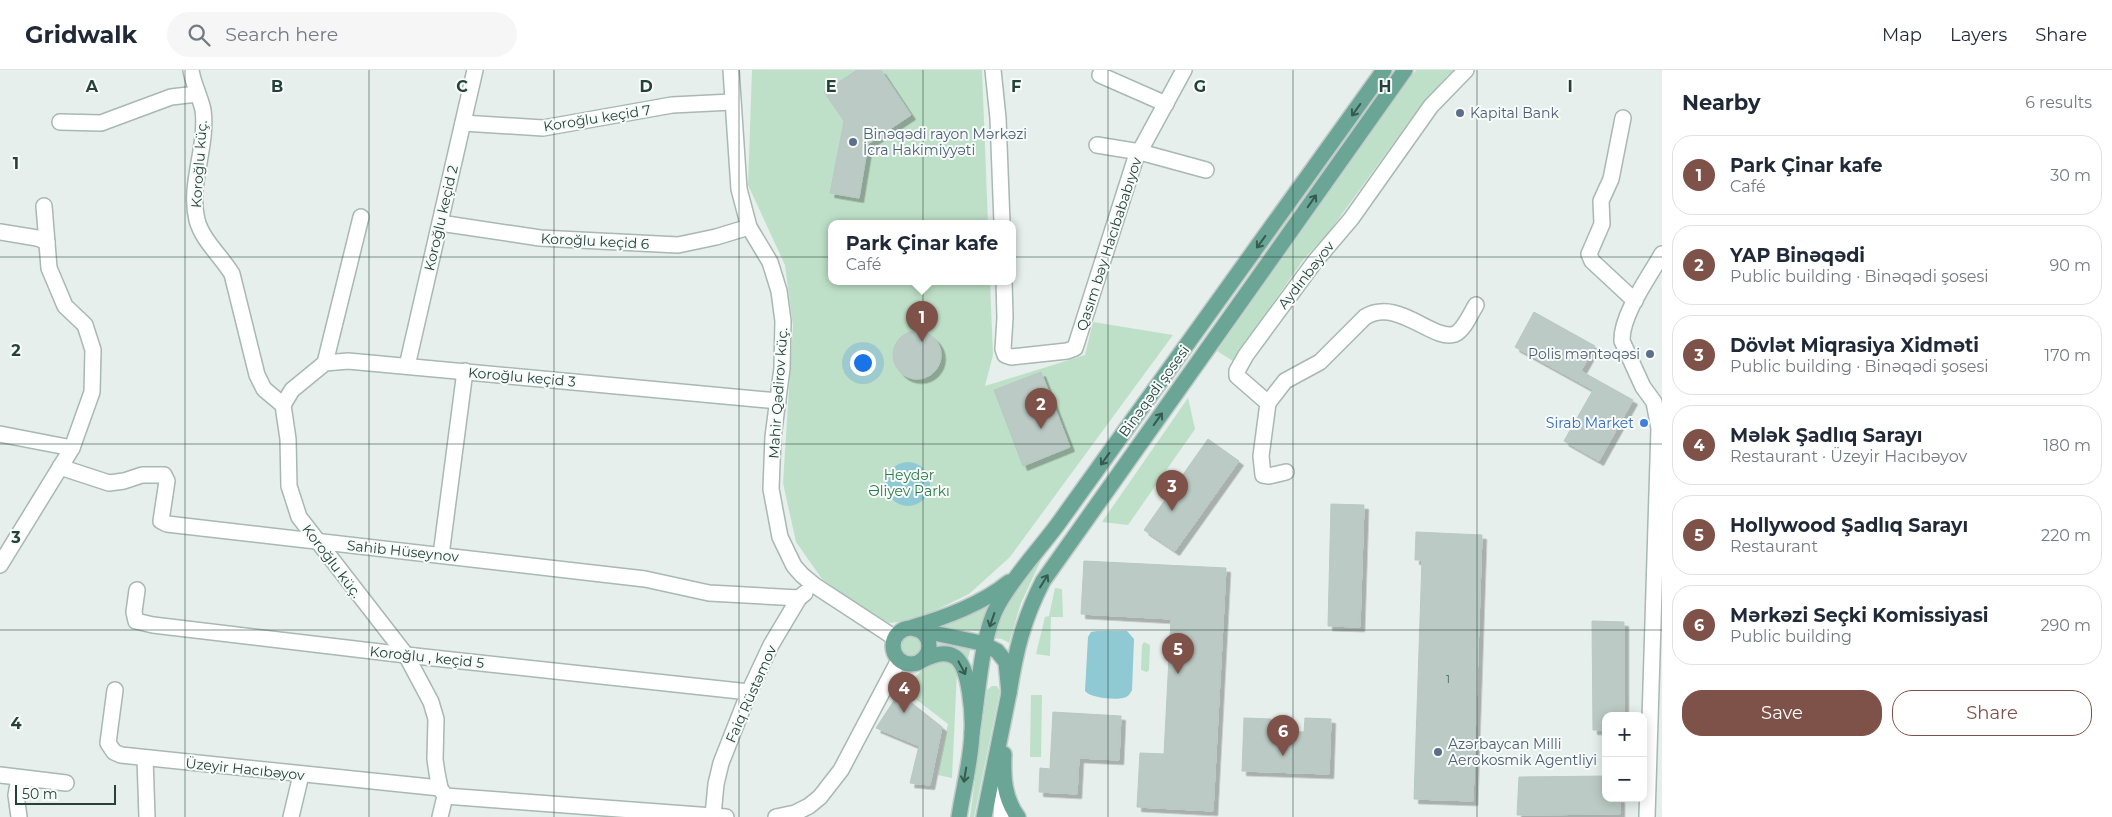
<!DOCTYPE html>
<meta charset="utf-8">
<style>
:root{--surface:#fff;--page:#f6f6f7;--text:#1f2937;--muted:#747a83;--line:#e0e1e3;--accent:#7f5249}
body{margin:0;font-family:Montserrat,sans-serif;background:var(--page);color:var(--text)}
.controls{position:absolute;right:15px;bottom:15px;display:grid;overflow:hidden;border-radius:10px;box-shadow:0 2px 12px #0003}
.controls button{width:45px;height:45px;display:grid;place-items:center;padding:0;border:0;border-bottom:1px solid var(--line);background:var(--surface);color:var(--text);font:25px sans-serif}
.scale{position:absolute;left:15px;bottom:12px;width:101px;box-sizing:border-box;padding-left:5px;border:2px solid #24423a;border-top:0;font-size:14px;line-height:18px;white-space:nowrap;color:#24423a;-webkit-text-stroke:4px #f7fbf9;paint-order:stroke}
.you{position:absolute;left:862px;top:292px;width:18px;height:18px;margin:-12px;border:4px solid #fff;border-radius:50%;background:#1a73e8;box-shadow:0 0 0 8px #1a73e833}
.badge{display:grid;place-items:center;width:32px;height:32px;border-radius:50%;background:var(--accent);color:#fff;font-size:16px;font-weight:700}
.pin{position:absolute;translate:-50% -41px;filter:drop-shadow(0 1px 2px #0008)}
.pin::after{content:'';position:absolute;top:26px;width:18px;height:15px;background:inherit;clip-path:polygon(0 0,100% 0,50% 100%)}
.popup{position:absolute;left:828px;top:150px;width:188px;height:65px;box-sizing:border-box;display:grid;place-content:center;border-radius:10px;background:var(--surface);filter:drop-shadow(0 1px 4px #0005);font-size:16px;white-space:nowrap;color:var(--muted)}
.popup b{font-size:19px;color:var(--text)}
.popup::after{content:'';position:absolute;left:50%;top:100%;margin-left:-10px;border:10px solid transparent;border-top-color:var(--surface)}
.list{margin:0;padding:0;list-style:none}
h2{display:flex;justify-content:space-between;align-items:center;height:65px;margin:0;padding:0 20px;font-size:21px}
h2 small{font-size:16px;font-weight:400;color:var(--muted)}
.list li{display:grid;grid-template-columns:32px 1fr auto;gap:15px;align-items:center;box-sizing:border-box;height:80px;margin:0 10px 10px;padding:0 10px;border:1px solid var(--line);border-radius:20px}
.list b{display:block;font-size:19px;white-space:nowrap}
.list p{margin:0;font-size:16px;white-space:nowrap;color:var(--muted)}
.list em{font-size:16px;font-style:normal;color:var(--muted)}
.actions{display:flex;gap:10px;padding:15px 20px}
.actions a{flex:1;padding:11px 0;border:1px solid var(--accent);border-radius:20px;text-align:center;font-size:18px;color:var(--accent)}
.actions .main{background:var(--accent);color:#fff}
.icon{flex:none;width:28px;height:28px;fill:none;stroke:currentColor;stroke-width:2;stroke-linecap:round;stroke-linejoin:round}
.map{position:relative;flex:none;width:1662px;height:747px;overflow:hidden}
header{display:flex;align-items:center;gap:30px;box-sizing:border-box;height:70px;padding:0 25px;background:var(--surface);border-bottom:1px solid var(--line)}
header strong{font-size:24px}
nav{display:flex;gap:28px;margin-inline-start:auto;font-size:18px}
.search{width:350px;height:45px;background:var(--page);display:flex;align-items:center;gap:12px;box-sizing:border-box;padding:0 18px;border-radius:28px;color:var(--muted);font-size:19px}
main{display:flex}
aside{flex:1;background:var(--surface)}
.map>svg:first-child{display:block}
.green{fill:#bfe0c8}
.water{fill:#8ec9d4}
.building{fill:#bbcac4;stroke:#b8c9c2;filter:url(#shadow)}
.lines{fill:none;stroke-linecap:round;stroke-linejoin:round}
.minor-casing{stroke:#a8b8b2;stroke-width:18}
.major-casing{stroke:#c2cac8;stroke-width:18}
.minor{stroke:#fff;stroke-width:15}
.major{stroke:#6aa596;stroke-width:15}
.oneway{stroke:#365b51}
.grid{fill:none;stroke:#24423a;stroke-width:1;stroke-opacity:0.55}
.service-dot{fill:#5c6f8a;stroke:#f7fbf9;stroke-width:2}
.shop-dot{fill:#3f7fe0;stroke:#f7fbf9;stroke-width:2}
.labels{text-anchor:middle;stroke-width:4;stroke-linejoin:round;paint-order:stroke}
.number-label{font-size:11px;fill:#4a645c}
.service-label{font-size:14px;fill:#4e5e75;stroke:#f7fbf9;text-anchor:start}
.street-label{font-size:14px;fill:#24423a;stroke:#f7fbf9}
.shop-label{font-size:14px;fill:#366cbe;stroke:#f7fbf9;text-anchor:end}
.park-label{font-size:14px;fill:#2d7a4b;stroke:#f7fbf9}
.grid-label{font-size:16px;text-anchor:middle;font-weight:bold;fill:#24423a;stroke:#f7fbf9;stroke-width:4;stroke-linejoin:round;paint-order:stroke}
</style>
<header>
<strong>Gridwalk</strong>
<div class="search"><svg class="icon" aria-label="search" viewBox="0 0 24 24"><circle cx="10" cy="10" r="6"/><path d="M15 15l6 6"/></svg>Search here</div>
<nav><a>Map</a><a>Layers</a><a>Share</a></nav>
</header>
<main>
<div class="map">
<svg width="1662" height="747" viewBox="0 0 1662 747">
<defs>
<filter id="shadow"><feDropShadow dx="4.5" dy="4.5" stdDeviation="0" flood-color="#0004"/></filter>
</defs>
<rect width="100%" height="100%" fill="#e6efeb"/>
<g class="green">
<path d="M752,0h230l6,153h-156v58h158l3,74 -8,31 100,-31 8,-33 80,13 -163,222 -41,37 -39,19 -23,8 -18,2 -28,-16 -39,-28 -26,-37 -13,-59 10,-157 -8,-61 -37,-80z"/>
<path d="M1416,0h38l-7,6 -34,40 -84,116 -26,28 -70,101 -16,-10z"/>
<path d="M1188,328l7,31 -67,96 -26,-3z"/>
<path d="M1042,488l-21,45 -12,40 -7,-4 -9,-1c14,-34 24,-51 49,-80z"/>
<path d="M1055,518l7,1 1,28h-12l-1,39 -14,-2 9,-37 4,-1z"/>
<path d="M992,530l-14,31 -39,-3z"/>
<circle cx="911" cy="576" r="11"/>
<path d="M939,569l32,8 -4,15 -10,-10 -19,-5z"/>
<path d="M1144,572l6,3 -1,25 -2,2 -6,-2 1,-25z"/>
<path d="M929,592h20l8,10 -5,106 -14,-3 10,-51 -44,-34z"/>
<path d="M992,616h5l3,5 -26,126h-4l17,-127z"/>
<path d="M1031,625h11l-1,62h-11z"/>
</g>
<g class="water">
<circle cx="908" cy="414" r="22"/>
<path d="M1097,561h30l7,8 -2,51c-2,4 -4,7 -9,8 -8,2 -33,0 -38,-7l3,-54 3,-5z"/>
</g>
<g class="building">
<path d="M857,0h24l30,45 -43,29 -9,54 -29,-5 14,-72 -20,-29z"/>
<path d="M1534,242l61,34 -14,25 52,29 -34,61 -35,-20 29,-51 -78,-43z"/>
<circle cx="917" cy="285" r="24"/>
<path d="M1041,302l29,75 -47,19 -29,-76z"/>
<path d="M1208,369l31,22 -64,90 -31,-21z"/>
<path d="M1331,434l33,1 -4,122 -32,-1z"/>
<path d="M1416,462l66,3 -9,266 -59,-2 8,-239h-7z"/>
<path d="M1084,491l142,7 -13,243 -76,-4 3,-54 24,1 7,-135 -90,-5z"/>
<path d="M1592,551l32,1v94h-18v14h-13z"/>
<path d="M899,623l43,34 -12,58 -20,-2 9,-37 -43,-18z"/>
<path d="M1053,642l68,4 -2,44 -40,-2 -2,36 -38,-2 1,-24 10,1z"/>
<path d="M1244,648l27,1v12l33,1 1,-14 26,1 -2,55 -87,-3z"/>
<path d="M1606,706v22h14v16l-103,1 2,-38z"/>
</g>
<g class="lines">
<defs>
<g id="minor">
<path d="M191,0c2,14 9,26 12,40 5,36 -15,75 -6,110 5,20 25,37 35,54l25,101 7,14 19,16 5,34 1,47 10,31 107,138 25,47 5,17 -1,40 2,14 3,15 5,8 -5,21"/>
<path d="M731,0l8,119 10,38 21,35 9,29 4,30 -1,47 -9,69 -2,52 9,48 14,29 8,9 12,10 81,53"/>
<path d="M993,0l5,48 4,105"/>
<path d="M1100,5l66,29"/>
<path d="M1623,48l-12,61 -10,22 1,23 -13,30 3,7 43,40"/>
<path d="M60,52l41,1 70,-26 26,-3"/>
<path d="M463,53l80,5 129,-23 60,-3"/>
<path d="M1097,75l43,7 66,18"/>
<path d="M440,153l100,15 138,7 38,-8 33,-10"/>
<path d="M0,162l37,6 10,4"/>
<path d="M1004,211l1,37 -2,31 2,6 6,2 56,-6 8,-3 60,-188 49,-90"/>
<path d="M325,293l36,-146"/>
<path d="M407,296l68,-296"/>
<path d="M1268,333l17,-22 35,-19 45,-45c33,-20 68,25 90,17 9,-4 16,-21 21,-29"/>
<path d="M283,335l9,-15 33,-27 23,-2 430,40"/>
<path d="M0,364l72,14"/>
<path d="M60,397l49,16 15,-2 18,-6h22l3,6 -6,40 6,3 478,55 64,14 90,5"/>
<path d="M1286,402l-17,4 -6,-1 -2,-19 7,-53 -31,-27v-5l9,-16 70,-95 35,-41 80,-113 35,-36"/>
<path d="M441,485l24,-184"/>
<path d="M0,495l72,-117 20,-56 1,-42 -8,-25 -20,-19 -16,-38 -5,-62"/>
<path d="M137,520l-3,22 2,9 17,4 253,30 343,37"/>
<path d="M115,620l-7,53 6,9 7,3 319,33"/>
<path d="M145,688l2,59"/>
<path d="M0,705l66,8"/>
<path d="M19,708l-3,17 3,22"/>
<path d="M445,726l281,21"/>
<path d="M713,745l3,-31 5,-21 28,-71 22,-47 28,-47 6,-5"/>
<path d="M291,747l10,-42"/>
<path d="M776,747l19,-4 14,-7 11,-9 21,-27 58,-110"/>
<path d="M1001,747l2,-33"/>
<path d="M1647,747l12,-389 -5,-26 -11,-15 -21,-46c-1,-26 27,-64 40,-87"/>
</g>
<g id="major">
<path d="M913,557c33,-10 69,-23 96,-45"/>
<circle cx="911" cy="576" r="18"/>
<path d="M915,559l66,14 16,8 9,11 3,31 -25,124"/>
<path d="M922,590c10,-4 22,-10 33,-3 15,10 18,58 17,76 -1,28 -9,57 -13,84"/>
<path d="M1009,623c7,-43 14,-73 34,-112l362,-511"/>
<path d="M972,663c6,-36 9,-98 26,-128 16,-29 40,-54 60,-81l326,-454"/>
<path d="M1004,684c-1,23 0,44 14,63"/>
</g>
</defs>
<use href="#minor" class="minor-casing"/>
<use href="#major" class="major-casing"/>
<use href="#minor" class="minor"/>
<use href="#major" class="major"/>
</g>
<defs><path id="oneway-shaft" d="M-6 0H5M1.5-3L5.5 0L1.5 3" fill="none" stroke-width="1.6" stroke-linecap="round" stroke-linejoin="round" transform="scale(1.25)"/></defs>
<g class="oneway">
<use href="#oneway-shaft" transform="translate(1356 40) rotate(126)"/>
<use href="#oneway-shaft" transform="translate(1312 131) rotate(-55)"/>
<use href="#oneway-shaft" transform="translate(1261 172) rotate(126)"/>
<use href="#oneway-shaft" transform="translate(1158 349) rotate(-55)"/>
<use href="#oneway-shaft" transform="translate(1105 389) rotate(126)"/>
<use href="#oneway-shaft" transform="translate(1044 511) rotate(-58)"/>
<use href="#oneway-shaft" transform="translate(992 550) rotate(109)"/>
<use href="#oneway-shaft" transform="translate(962 598) rotate(62)"/>
<use href="#oneway-shaft" transform="translate(965 705) rotate(99)"/>
</g>
<path class="grid" d="M185,0v747M369,0v747M554,0v747M739,0v747M923,0v747M1108,0v747M1293,0v747M1477,0v747M0,187h1662M0,374h1662M0,560h1662"/>
<g class="service-dot">
<circle cx="1460" cy="43" r="5"/>
<circle cx="853" cy="72" r="5"/>
<circle cx="1650" cy="284" r="5"/>
<circle cx="1438" cy="682" r="5"/>
</g>
<circle class="shop-dot" cx="1644" cy="353" r="5"/>
<g class="labels">
<g class="number-label">
<text x="1448" y="613">1</text>
</g>
<g class="service-label">
<text x="1470" y="48">Kapital Bank</text>
<text x="863" y="69">Binəqədi rayon Mərkəzi<tspan x="863" dy="16">İcra Hakimiyyəti</tspan></text>
<text x="1640" y="289" text-anchor="end">Polis məntəqəsi</text>
<text x="1448" y="679">Azərbaycan Milli<tspan x="1448" dy="16">Aerokosmik Agentliyi</tspan></text>
</g>
<g class="street-label">
<text transform="translate(597 48) rotate(-9)" y="5">Koroğlu keçid 7</text>
<text transform="translate(199 94) rotate(-86)" y="5">Koroğlu küç.</text>
<text transform="translate(441 148) rotate(-77)" y="5">Koroğlu keçid 2</text>
<text transform="translate(595 171) rotate(3)" y="5">Koroğlu keçid 6</text>
<text transform="translate(1109 174) rotate(-72)" y="5">Qasım bəy Hacıbababıyov</text>
<text transform="translate(1306 205) rotate(-52)" y="5">Aydınbəyov</text>
<text transform="translate(522 307) rotate(5)" y="5">Koroğlu keçid 3</text>
<text transform="translate(1154 321) rotate(-54)" y="5">Binəqədi şosesi</text>
<text transform="translate(778 323) rotate(-86)" y="5">Mahir Qədirov küç.</text>
<text transform="translate(403 481) rotate(6)" y="5">Sahib Hüseynov</text>
<text transform="translate(332 491) rotate(53)" y="5">Koroğlu küç.</text>
<text transform="translate(427 587) rotate(6)" y="5">Koroğlu , keçid 5</text>
<text transform="translate(751 624) rotate(-66)" y="5">Faiq Rüstəmov</text>
<text transform="translate(245 699) rotate(6)" y="5">Üzeyir Hacıbəyov</text>
</g>
<g class="shop-label">
<text x="1634" y="358">Sirab Market</text>
</g>
<g class="park-label">
<text x="909" y="410">Heydər<tspan x="909" dy="16">Əliyev Parkı</tspan></text>
</g>
</g>
<g class="grid-label">
<text x="92" y="22">A</text>
<text x="277" y="22">B</text>
<text x="462" y="22">C</text>
<text x="646" y="22">D</text>
<text x="831" y="22">E</text>
<text x="1016" y="22">F</text>
<text x="1200" y="22">G</text>
<text x="1385" y="22">H</text>
<text x="1570" y="22">I</text>
<text x="16" y="99">1</text>
<text x="16" y="286">2</text>
<text x="16" y="473">3</text>
<text x="16" y="659">4</text>
</g>
</svg>
<div class="controls">
<button>+</button>
<button>−</button>
</div>
<div class="scale">50 m</div>
<div class="you"></div>
<div class="pin badge" style="left:922px;top:272px">1</div>
<div class="popup"><b>Park Çinar kafe</b>Café</div>
<div class="pin badge" style="left:1041px;top:359px">2</div>
<div class="pin badge" style="left:1172px;top:441px">3</div>
<div class="pin badge" style="left:904px;top:643px">4</div>
<div class="pin badge" style="left:1178px;top:604px">5</div>
<div class="pin badge" style="left:1283px;top:686px">6</div>
</div>
<aside>
<h2>Nearby<small>6 results</small></h2>
<ul class="list">
<li><span class="badge">1</span><div><b>Park Çinar kafe</b><p>Café</p></div><em>30 m</em></li>
<li><span class="badge">2</span><div><b>YAP Binəqədi</b><p>Public building · Binəqədi şosesi</p></div><em>90 m</em></li>
<li><span class="badge">3</span><div><b>Dövlət Miqrasiya Xidməti</b><p>Public building · Binəqədi şosesi</p></div><em>170 m</em></li>
<li><span class="badge">4</span><div><b>Mələk Şadlıq Sarayı</b><p>Restaurant · Üzeyir Hacıbəyov</p></div><em>180 m</em></li>
<li><span class="badge">5</span><div><b>Hollywood Şadlıq Sarayı</b><p>Restaurant</p></div><em>220 m</em></li>
<li><span class="badge">6</span><div><b>Mərkəzi Seçki Komissiyasi</b><p>Public building</p></div><em>290 m</em></li>
</ul>
<div class="actions"><a class="main">Save</a><a>Share</a></div>
</aside>
</main>
